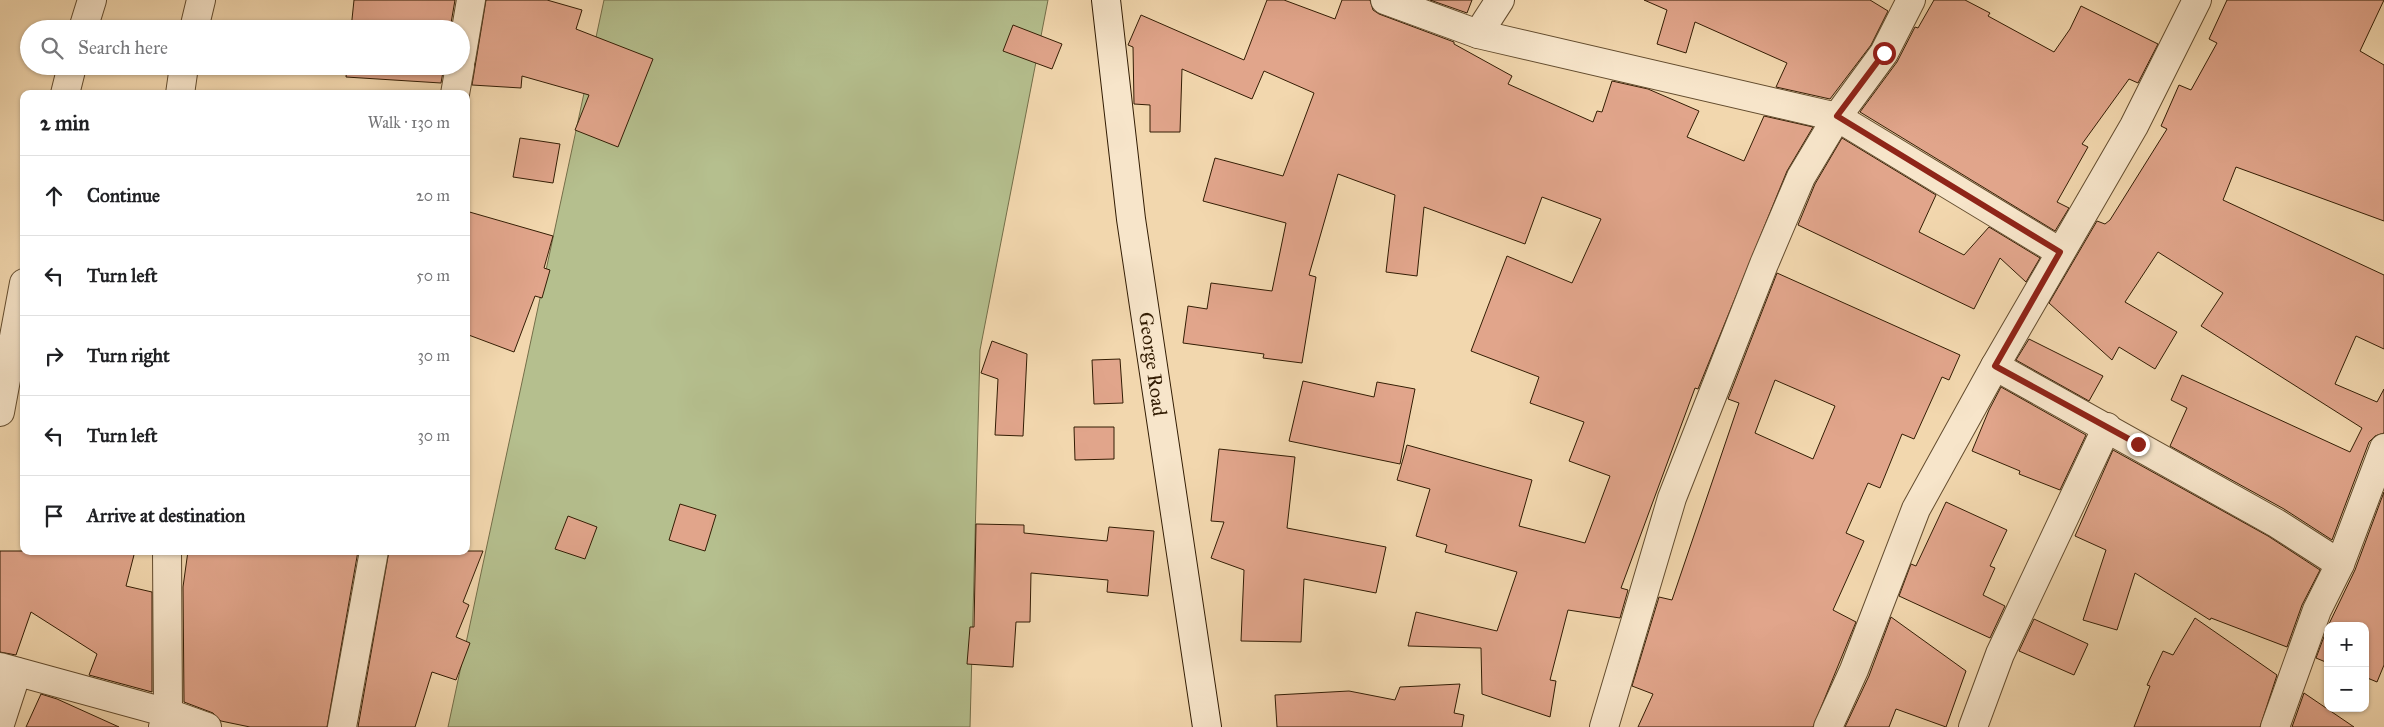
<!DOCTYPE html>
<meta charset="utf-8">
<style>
:root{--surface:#fff;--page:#f2f2f2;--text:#202124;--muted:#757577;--line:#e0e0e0}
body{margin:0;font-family:"IM FELL Great Primer",serif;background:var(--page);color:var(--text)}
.controls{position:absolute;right:15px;bottom:15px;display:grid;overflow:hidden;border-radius:10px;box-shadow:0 1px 4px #0004}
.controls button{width:45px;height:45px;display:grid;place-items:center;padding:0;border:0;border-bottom:1px solid var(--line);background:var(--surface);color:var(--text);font:25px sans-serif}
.stop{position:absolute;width:15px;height:15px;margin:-11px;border:4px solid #8f2418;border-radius:50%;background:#fff}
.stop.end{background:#8f2418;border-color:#fff;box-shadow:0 1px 5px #0008}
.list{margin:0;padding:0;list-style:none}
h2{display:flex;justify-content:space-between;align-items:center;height:65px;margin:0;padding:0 20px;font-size:21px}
h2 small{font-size:16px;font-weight:400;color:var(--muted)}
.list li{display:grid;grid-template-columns:32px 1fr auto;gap:15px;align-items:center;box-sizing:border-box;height:80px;padding:0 20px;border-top:1px solid var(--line)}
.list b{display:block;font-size:19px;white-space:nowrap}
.list em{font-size:16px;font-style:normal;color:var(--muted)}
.icon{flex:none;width:28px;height:28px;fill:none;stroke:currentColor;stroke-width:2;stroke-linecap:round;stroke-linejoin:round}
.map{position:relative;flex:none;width:2384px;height:727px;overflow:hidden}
.search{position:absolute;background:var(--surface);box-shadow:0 1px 4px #0004;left:20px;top:20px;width:450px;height:55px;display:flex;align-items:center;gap:12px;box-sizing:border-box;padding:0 18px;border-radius:28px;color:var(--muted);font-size:19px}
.panel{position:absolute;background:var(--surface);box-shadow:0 1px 4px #0004;left:20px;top:90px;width:450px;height:465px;border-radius:10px}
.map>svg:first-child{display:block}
.green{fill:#b5bf8e;stroke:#746e49}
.building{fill:#e1a58b;stroke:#331d04;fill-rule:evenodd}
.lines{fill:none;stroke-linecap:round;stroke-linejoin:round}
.minor-casing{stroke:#634c2e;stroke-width:30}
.secondary-casing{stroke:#331d04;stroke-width:30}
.minor{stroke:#f7e5ca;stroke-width:28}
.secondary{stroke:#f7e5ca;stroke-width:28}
.route{stroke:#8f2418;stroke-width:6}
.labels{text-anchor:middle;stroke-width:4.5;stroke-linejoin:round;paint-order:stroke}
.street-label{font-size:20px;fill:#331d04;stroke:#f7e5ca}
</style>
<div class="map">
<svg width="2384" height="727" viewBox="0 0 2384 727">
<rect width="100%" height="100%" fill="#f2d7ae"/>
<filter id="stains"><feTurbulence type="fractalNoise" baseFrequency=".004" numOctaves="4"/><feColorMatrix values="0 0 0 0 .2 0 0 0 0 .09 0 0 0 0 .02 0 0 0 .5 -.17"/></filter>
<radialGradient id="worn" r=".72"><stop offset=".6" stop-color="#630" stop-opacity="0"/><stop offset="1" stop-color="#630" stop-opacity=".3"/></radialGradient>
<path class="green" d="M604,0h444l-68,350 -10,377h-522z"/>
<g class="building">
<path d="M354,0h101l-5,29h-99z"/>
<path d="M486,0h61l35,10 -6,19 77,30 -35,88 -43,-17 14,-35 -67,-19 -1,12 -49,-3z"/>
<path d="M1267,0h17l51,19 7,-19h28l3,10 6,4 75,28v2l58,32 -4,8 85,38 4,-11 5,1 10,-31 36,8 51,22 -12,26 57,24 20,-45 49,11 -26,44 -89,218 -3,-1 -74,200 7,2 -8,28 -52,-8 -18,70 6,1 -6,36 -68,-23 -1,-46 -73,-2 8,-34 81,19 20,-59 -72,-20 2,-7 -31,-9 14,-47 -33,-9 10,-35 125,35 -13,46 66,17 25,-67 -41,-15 15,-39 -54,-19 9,-26 -68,-26 36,-95 65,27 29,-64 -59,-22 -17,47 -101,-37 -7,69 -31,-4 9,-77 -57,-21 -29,101 7,2 -14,86 -39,-5 1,-4 -81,-11 5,-37 19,3 4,-26 61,8 14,-68 -83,-22 12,-43 68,18 31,-83 -50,-22 -12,28 -70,-30 -2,63h-30v-27l-16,-1 -1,-57 -5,-2 13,-30 103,45z"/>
<path d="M1430,0h42l-5,13z"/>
<path d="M1644,0h226l18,11 -17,34 -41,54 -54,-12 11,-24 -92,-41 -9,31 -29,-9 10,-34z"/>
<path d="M1934,0h31l25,13 -2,3 66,36 16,-23 11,-23 77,38 -20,39 -9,-4 -47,65 6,3 -31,55 12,6 -14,23 -195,-119 37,-50 18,-35 3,1z"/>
<path d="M2227,0h157l-24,51 24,14v156l-148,-54 -13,33 161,75v74l-28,-13 -21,48 42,18 7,-13v44l-9,3 -6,6 -37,98 -48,-31 -114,-63 17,-38 -16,-8 11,-25 168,77 12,-24 -161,-102 22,-33 -65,-41 -33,50 52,30 -22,37 -36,-22 -7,13 -63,-57 48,-82 8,3 5,-4 57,-91 -6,-3 18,-41 12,5 26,-47 -8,-4z"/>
<path d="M1013,25l49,19 -10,25 -49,-18z"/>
<path d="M347,66h97l-3,17 -95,-6z"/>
<path d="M520,138l40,6 -7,39 -40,-6z"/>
<path d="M1842,138l94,57 -17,37 45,23 25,-28 51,31 -14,24 -26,-24 -26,51 -176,-84 17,-41z"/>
<path d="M466,211l87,25 -9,32 6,2 -8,28 -7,-2 -21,56 -48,-18z"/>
<path d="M1777,273l183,82 -11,25 -7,-3 -28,62 -12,-5 -22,54 -12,-5 -22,50 18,8 -31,69 23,12 -43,105h-175l15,-33 -21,-8 27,-89 13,3 67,-197 -11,-4zM1775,380l60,26 -22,53 -58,-26z"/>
<path d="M2029,339l74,37 -14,25 -73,-41z"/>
<path d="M992,341l35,13 -4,82 -28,-1 3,-56 -17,-6z"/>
<path d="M1120,359l3,44 -29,1 -2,-44z"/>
<path d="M1303,381l71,16 3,-15 38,7 -15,75 -111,-23z"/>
<path d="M2001,387l85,48 -26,55 -41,-16 1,-3 -48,-20 17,-41z"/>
<path d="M1074,427h40v32l-39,1z"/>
<path d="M1219,449l76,8 -8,71 99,19 -10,46 -72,-14 -3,63 -60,-1 3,-71 -33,-12 13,-36 -13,-1z"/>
<path d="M2113,450l155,86 52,34 -18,35 -15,42 -76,-29 -1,2 -75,-47 -18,57 -34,-10 23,-70 -31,-14z"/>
<path d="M2384,492v173l-7,17 -12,-5v-51h-37l27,-56z"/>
<path d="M1946,502l61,28 -17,36 5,2 -12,27 22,11 -15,32 -91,-42 12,-32 5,2z"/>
<path d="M680,504l36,11 -11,36 -36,-11z"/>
<path d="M568,516l29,11 -12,32 -30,-10z"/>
<path d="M976,524l48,1v8l83,8 2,-14 45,4 -6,65 -41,-4 1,-12 -77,-7 -1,49h-14l-3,45 -46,-3 3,-37h4z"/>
<path d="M0,551h135l-9,35 26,6v100l-63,-17 8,-21 -66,-42 -15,43 -16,-3z"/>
<path d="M188,551h170l-31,176h-77l-29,-6 -8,-8 -29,-11 -1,-115z"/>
<path d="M389,551h94l-20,51 6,3 -13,32 14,6 -14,37 -24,-8 -17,55h-57z"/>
<path d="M1891,617l75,54 -20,56 -50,-18 -7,18h-44l24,-51z"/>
<path d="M2195,618l82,57 -17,52h-126l16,-41 -3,-1 16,-34 10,4z"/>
<path d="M2034,619l54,25 -14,31 -55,-24z"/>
<path d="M2328,626v37l-12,-5z"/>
<path d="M1460,684l-6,29 10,2 -2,12h-185l-2,-32 74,-4 46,9 5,-13z"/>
<path d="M2304,693l50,34h-62z"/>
<path d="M41,694l16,5 62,28h-93z"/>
</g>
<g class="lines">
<defs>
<g id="minor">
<path d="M1385,0l93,34 359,83 223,135"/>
<path d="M2197,0l-63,126 -139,240 281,157 64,41"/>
<path d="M83,29l9,-29"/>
<path d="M194,29l7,-29"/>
<path d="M1478,34l22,-34"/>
<path d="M461,59l10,-59"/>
<path d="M65,94l7,-28"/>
<path d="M180,94l4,-28"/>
<path d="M455,94l5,-28"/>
<path d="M0,412l24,-129"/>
<path d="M0,667l168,46 39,14"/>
<path d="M0,724l17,-52"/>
<path d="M163,727l5,-14 -1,-162"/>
<path d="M342,727l32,-176"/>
<path d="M1604,727l68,-229 92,-234 37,-87 36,-60 47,-64 27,-53"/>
<path d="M1828,727l26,-57 62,-161 79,-143"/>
<path d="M1973,727l27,-73 107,-227"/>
<path d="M2275,727l42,-117 23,-46 44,-116"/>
</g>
<path id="secondary" d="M1106,0l25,219 76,508"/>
</defs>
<use href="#minor" class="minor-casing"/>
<use href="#secondary" class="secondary-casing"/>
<use href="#minor" class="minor"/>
<use href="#secondary" class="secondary"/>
</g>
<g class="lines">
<path class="route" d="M1884,53l-47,63 223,136 -65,114 143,78"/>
</g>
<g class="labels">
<g class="street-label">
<text transform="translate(1153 364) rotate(82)" y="7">George Road</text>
</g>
</g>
<rect width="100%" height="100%" filter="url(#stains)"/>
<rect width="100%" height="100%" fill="url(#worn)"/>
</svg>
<div class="controls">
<button>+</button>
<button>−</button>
</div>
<div class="stop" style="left:1884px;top:53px"></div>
<div class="stop end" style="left:2138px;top:444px"></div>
<div class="search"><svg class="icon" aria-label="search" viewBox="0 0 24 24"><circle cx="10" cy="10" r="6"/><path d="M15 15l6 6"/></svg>Search here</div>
<section class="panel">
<h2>2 min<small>Walk · 130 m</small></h2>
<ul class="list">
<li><svg class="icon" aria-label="ahead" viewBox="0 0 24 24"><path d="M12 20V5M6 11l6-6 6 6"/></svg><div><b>Continue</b></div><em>20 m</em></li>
<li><svg class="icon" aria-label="left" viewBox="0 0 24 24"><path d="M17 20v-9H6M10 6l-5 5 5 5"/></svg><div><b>Turn left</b></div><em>50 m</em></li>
<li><svg class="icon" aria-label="right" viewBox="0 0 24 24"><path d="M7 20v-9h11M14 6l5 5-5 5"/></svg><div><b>Turn right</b></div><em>30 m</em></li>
<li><svg class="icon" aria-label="left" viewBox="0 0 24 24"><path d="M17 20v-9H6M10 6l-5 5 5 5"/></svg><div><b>Turn left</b></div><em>30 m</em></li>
<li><svg class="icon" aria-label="arrive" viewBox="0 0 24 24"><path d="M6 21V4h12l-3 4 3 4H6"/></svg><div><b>Arrive at destination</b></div></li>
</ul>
</section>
</div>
